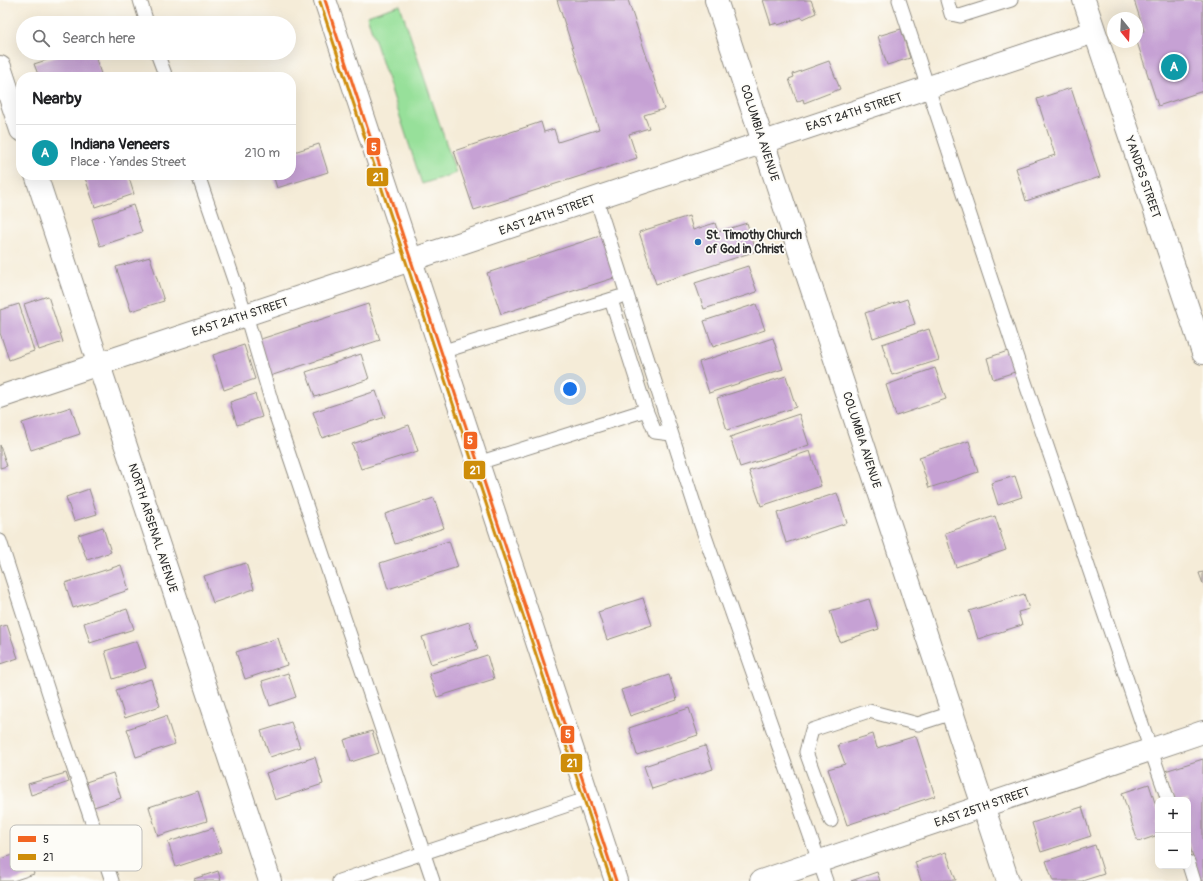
<!DOCTYPE html>
<meta charset="utf-8">
<style>
:root{--surface:#fff;--page:#f2f2f2;--text:#202124;--muted:#757577;--line:#e0e0e0;--accent:#0f766e}
body{margin:0;font-family:Pangolin,sans-serif;background:var(--page);color:var(--text)}
.controls{position:absolute;right:12px;bottom:12px;display:grid;overflow:hidden;border-radius:8px;box-shadow:0 4px 16px #0002}
.controls button{width:36px;height:36px;display:grid;place-items:center;padding:0;border:0;border-bottom:1px solid var(--line);background:var(--surface);color:var(--text);font:20px sans-serif}
.compass{position:absolute;left:1107px;top:12px;width:36px;height:36px;border-radius:50%;background:var(--surface);box-shadow:0 4px 16px #0002;rotate:162deg}
.you{position:absolute;left:570px;top:389px;width:14px;height:14px;margin:-10px;border:3px solid #fff;border-radius:50%;background:#1a73e8;box-shadow:0 0 0 6px #1a73e833}
.badge{display:grid;place-items:center;width:26px;height:26px;border-radius:50%;background:var(--accent);color:#fff;font-size:13px;font-weight:700}
.pin{position:absolute;translate:-50% -50%;border:2px solid #fff;box-shadow:0 1px 4px #0006}
.list{margin:0;padding:0;list-style:none}
h2{display:flex;justify-content:space-between;align-items:center;height:52px;margin:0;padding:0 16px;font-size:17px}
h2 small{font-size:13px;font-weight:400;color:var(--muted)}
.list li{display:grid;grid-template-columns:26px 1fr auto;gap:12px;align-items:center;box-sizing:border-box;height:56px;padding:0 16px;border-top:1px solid var(--line)}
.list b{display:block;font-size:15px;white-space:nowrap}
.list p{margin:0;font-size:13px;white-space:nowrap;color:var(--muted)}
.list em{font-size:13px;font-style:normal;color:var(--muted)}
.icon{flex:none;width:22px;height:22px;fill:none;stroke:currentColor;stroke-width:2;stroke-linecap:round;stroke-linejoin:round}
.map{position:relative;flex:none;width:1203px;height:881px;overflow:hidden}
.search{position:absolute;background:var(--surface);box-shadow:0 4px 16px #0002;left:16px;top:16px;width:280px;height:44px;display:flex;align-items:center;gap:10px;box-sizing:border-box;padding:0 14px;border-radius:22px;color:var(--muted);font-size:15px}
.panel{position:absolute;background:var(--surface);box-shadow:0 4px 16px #0002;left:16px;top:72px;width:280px;height:108px;border-radius:16px}
.map>svg:first-child{display:block}
.green{fill:#97e09a;stroke:#618662}
.building{fill:#c6a1d4}
.lines{fill:none;stroke-linecap:round;stroke-linejoin:round}
.lane-casing{stroke:#908c82;stroke-width:15}
.street-casing{stroke:#908c82;stroke-width:24}
.secondary-casing{stroke:#908c82;stroke-width:24}
.lane{stroke:#fff;stroke-width:13}
.street{stroke:#fff;stroke-width:22}
.secondary{stroke:#fff;stroke-width:22}
.bus-1-casing{stroke:#fdfcf7;stroke-width:6}
.bus-2-casing{stroke:#fdfcf7;stroke-width:6}
.bus-1{stroke:#f26522;stroke-width:3}
.bus-2{stroke:#ce8d09;stroke-width:3}
.poi-dot{fill:#1f6fb2;stroke:#fdfcf7;stroke-width:1.5}
.labels{text-anchor:middle;stroke-width:3.5;stroke-linejoin:round;paint-order:stroke}
.street-label{font-size:12px;fill:#2b2b2b;stroke:#fdfcf7}
.poi-label{font-size:12px;font-weight:bold;fill:#2b2b2b;stroke:#fdfcf7;text-anchor:start}
.key{fill:#fdfcf7;stroke:#bebdba;stroke-width:1}
.key-label{font-size:11px;fill:#2b2b2b}
.line-badge{stroke:#fdfcf7;stroke-width:1.5}
.badge-label{font-size:11px;text-anchor:middle;font-weight:bold;fill:#fff}
</style>
<div class="map">
<svg width="1203" height="881" viewBox="0 0 1203 881">
<rect width="100%" height="100%" fill="#fdfcf7"/>
<filter id="ink" filterUnits="userSpaceOnUse"><feTurbulence type="fractalNoise" baseFrequency=".025" numOctaves="2"/><feDisplacementMap in="SourceGraphic" scale="8" xChannelSelector="R" yChannelSelector="G"/><feConvolveMatrix kernelMatrix="1 2 1 2 8 2 1 2 1" color-interpolation-filters="sRGB"/></filter>
<filter id="wash" filterUnits="userSpaceOnUse"><feTurbulence type="fractalNoise" baseFrequency=".012" numOctaves="4" result="noise"/><feDisplacementMap in="SourceGraphic" scale="16" xChannelSelector="R" yChannelSelector="G"/><feGaussianBlur stdDeviation="0.9" result="paint"/><feColorMatrix in="noise" values="0 0 0 0 0 0 0 0 0 0 0 0 0 0 0 0 0 1.4 0 .05"/><feComposite in="paint" operator="in"/></filter>
<g filter="url(#wash)">
<rect width="100%" height="100%" fill="#f5ecd8"/>
<path class="green" d="M400,5l56,168 -34,11 -55,-168z"/>
<g id="blocks">
<g class="building">
<path d="M557,0h71l36,109 -20,6 5,13 -20,6 8,24 -163,52 -20,-59 87,-29 3,10 10,-3 4,13 41,-13z"/>
<path d="M763,0h48l5,13 -13,6 -1,-2 -24,8 -1,-2 -6,2z"/>
<path d="M1134,0h69v91l-45,15 -21,-64v-9l7,-2z"/>
<path d="M901,29l9,29 -23,7 -9,-29z"/>
<path d="M68,53h26l8,24h-63l-5,-13z"/>
<path d="M829,61l11,28 -36,14 -1,-4 -6,3 -8,-23 5,-2 -1,-3z"/>
<path d="M1071,88l29,89 -74,24 -10,-33 39,-13 -18,-56z"/>
<path d="M319,144l9,28 -51,16 -4,-13h18v-22z"/>
<path d="M84,175h44l6,19 -39,13z"/>
<path d="M133,205l9,27 -42,14 -8,-27z"/>
<path d="M689,216l4,14 22,-7 3,9 29,-9 9,28 -100,33 -17,-52z"/>
<path d="M603,235l14,42 -116,37 -14,-41z"/>
<path d="M150,257l14,44 -33,10 -15,-44z"/>
<path d="M748,266l9,26 -53,17 -9,-26z"/>
<path d="M48,296l15,46 -24,8 -15,-46z"/>
<path d="M907,299l8,25 -42,14 -8,-25z"/>
<path d="M19,304l15,47 -25,9 -9,-27v-23z"/>
<path d="M368,304l12,36 -110,36 -12,-36z"/>
<path d="M756,304l9,26 -52,17 -9,-26z"/>
<path d="M929,329l10,31 -47,15 -10,-31z"/>
<path d="M773,338l10,31 -74,24 -10,-31z"/>
<path d="M244,345l11,34 -31,11 -11,-35z"/>
<path d="M1008,351l7,21 -22,7 -6,-21z"/>
<path d="M361,354l8,25 -54,18 -9,-25z"/>
<path d="M935,368l11,31 -50,17 -10,-31z"/>
<path d="M786,376l10,31 -69,23 -10,-32z"/>
<path d="M376,391l9,26 -63,21 -9,-26z"/>
<path d="M255,394l7,23 -25,8 -7,-23z"/>
<path d="M71,407l9,27 -49,16 -9,-27z"/>
<path d="M799,414l10,31 -69,22 -10,-30z"/>
<path d="M409,425l9,26 -57,18 -9,-25z"/>
<path d="M969,441l9,31 -49,16 -10,-31z"/>
<path d="M0,445l7,21 -7,2z"/>
<path d="M810,451l11,35 -60,20 -12,-35z"/>
<path d="M1015,476l7,21 -24,8 -7,-22z"/>
<path d="M89,489l8,25 -23,7 -8,-24z"/>
<path d="M837,493l10,30 -61,20 -9,-30z"/>
<path d="M434,498l10,30 -49,16 -10,-30z"/>
<path d="M995,516l11,34 -50,17 -11,-34z"/>
<path d="M103,527l8,25 -24,8 -9,-25z"/>
<path d="M449,541l9,26 -70,22 -8,-26z"/>
<path d="M246,563l8,26 -41,14 -9,-27z"/>
<path d="M121,565l8,25 -56,18 -8,-25z"/>
<path d="M1203,572v12l-4,-11z"/>
<path d="M1024,594l5,15 -11,3 4,13 -44,14 -9,-28z"/>
<path d="M643,598l9,27 -45,15 -9,-28z"/>
<path d="M869,599l10,30 -39,13 -10,-31z"/>
<path d="M127,609l7,20 -44,14 -6,-20z"/>
<path d="M469,622l9,27 -47,15 -9,-27z"/>
<path d="M7,625l11,33 -18,6v-37z"/>
<path d="M278,638l9,27 -42,14 -9,-27z"/>
<path d="M137,641l9,27 -33,11 -8,-28z"/>
<path d="M487,655l7,24 -57,18 -8,-23z"/>
<path d="M288,673l8,24 -26,9 -8,-25z"/>
<path d="M669,675l8,25 -47,16 -9,-26z"/>
<path d="M151,679l9,27 -35,12 -9,-28z"/>
<path d="M689,708l9,27 -61,20 -8,-27z"/>
<path d="M166,716l9,28 -39,13 -9,-28z"/>
<path d="M291,722l9,25 -30,10 -9,-26z"/>
<path d="M372,731l7,22 -28,9 -7,-22z"/>
<path d="M873,734l4,14 39,-12 19,60 -88,29 -19,-56 17,-5 -7,-19z"/>
<path d="M705,746l8,23 -61,20 -8,-23z"/>
<path d="M315,757l8,27 -48,16 -9,-27z"/>
<path d="M1203,759v122h-2l-13,-40v-41h-13l-10,-29z"/>
<path d="M66,773l3,9 -38,13 -3,-11z"/>
<path d="M113,773l8,25 -27,9 -8,-25z"/>
<path d="M1149,784l9,28v23l-20,7 -16,-49z"/>
<path d="M198,791l9,30 -49,15 -9,-29z"/>
<path d="M1082,807l9,29 -50,16 -9,-29z"/>
<path d="M213,828l8,24 -45,15 -8,-25z"/>
<path d="M1095,845l9,29 -22,7h-29l-7,-20z"/>
<path d="M27,851l7,23 -21,7h-13v-22z"/>
<path d="M946,852l10,28 -35,1 -6,-19z"/>
<path d="M218,871l3,10h-26l-1,-2z"/>
<path d="M877,872l3,9h-29z"/>
</g>
</g>
</g>
<g filter="url(#ink)">
<use href="#blocks" fill-opacity="0" stroke="#908c82" stroke-width="1"/>
<g class="lines">
<defs>
<g id="lane">
<path d="M140,0l7,23"/>
<path d="M899,0l123,373 146,427"/>
<path d="M947,0l4,14 9,2 51,-16"/>
<path d="M157,53l9,24"/>
<path d="M198,175l48,140 28,95 159,471"/>
<path d="M596,198l103,321 127,362"/>
<path d="M441,352l178,-55"/>
<path d="M646,410l9,22 16,2"/>
<path d="M478,463l168,-53 -35,-110"/>
<path d="M0,541l60,187 52,153"/>
<path d="M831,821l-25,-69 6,-22 57,-19 49,13 34,-11"/>
<path d="M1188,862l6,19"/>
<path d="M339,881l250,-83"/>
</g>
<g id="street">
<path d="M716,0l292,881"/>
<path d="M1084,0l119,353"/>
<path d="M0,67l21,63"/>
<path d="M36,175l234,706"/>
<path d="M0,397l1094,-365"/>
</g>
<g id="secondary">
<path d="M325,0l291,881"/>
<path d="M761,881l442,-149"/>
</g>
</defs>
<use href="#lane" class="lane-casing"/>
<use href="#street" class="street-casing"/>
<use href="#secondary" class="secondary-casing"/>
<use href="#lane" class="lane"/>
<use href="#street" class="street"/>
<use href="#secondary" class="secondary"/>
<defs>
<path id="bus-1" d="M325,0l291,881"/>
<path id="bus-2" d="M320,2l291,879"/>
</defs>
<use href="#bus-1" class="bus-1-casing"/>
<use href="#bus-2" class="bus-2-casing"/>
<use href="#bus-1" class="bus-1"/>
<use href="#bus-2" class="bus-2"/>
</g>
</g>
<circle class="poi-dot" cx="698" cy="242" r="4"/>
<g class="labels">
<g class="street-label">
<text transform="translate(854 112) rotate(-18)" y="4">EAST 24TH STREET</text>
<text transform="translate(760 133) rotate(72)" y="4">COLUMBIA AVENUE</text>
<text transform="translate(1143 177) rotate(71)" y="4">YANDES STREET</text>
<text transform="translate(547 215) rotate(-19)" y="4">EAST 24TH STREET</text>
<text transform="translate(240 317) rotate(-18)" y="4">EAST 24TH STREET</text>
<text transform="translate(862 440) rotate(72)" y="4">COLUMBIA AVENUE</text>
<text transform="translate(153 528) rotate(72)" y="4">NORTH ARSENAL AVENUE</text>
<text transform="translate(982 807) rotate(-19)" y="4">EAST 25TH STREET</text>
</g>
<g class="poi-label">
<text x="706" y="239">St. Timothy Church<tspan x="706" dy="14">of God in Christ</tspan></text>
</g>
</g>
<rect x="10" y="825" width="132" height="46" rx="6" class="key"/>
<rect x="18" y="836" width="18" height="6" fill="#f26522"/>
<rect x="18" y="854" width="18" height="6" fill="#ce8d09"/>
<g class="key-label">
<text x="43" y="843">5</text>
<text x="43" y="861">21</text>
</g>
<g class="line-badge">
<rect x="366" y="137" width="15" height="19" rx="4" fill="#f26522"/>
<rect x="366" y="167" width="23" height="20" rx="4" fill="#ce8d09"/>
<rect x="463" y="431" width="15" height="19" rx="4" fill="#f26522"/>
<rect x="463" y="460" width="23" height="20" rx="4" fill="#ce8d09"/>
<rect x="560" y="725" width="15" height="19" rx="4" fill="#f26522"/>
<rect x="560" y="753" width="23" height="20" rx="4" fill="#ce8d09"/>
</g>
<g class="badge-label">
<text x="374" y="151">5</text>
<text x="378" y="181">21</text>
<text x="470" y="444">5</text>
<text x="475" y="474">21</text>
<text x="568" y="738">5</text>
<text x="572" y="767">21</text>
</g>
</svg>
<div class="controls">
<button>+</button>
<button>−</button>
</div>
<svg class="compass" viewBox="-18 -18 36 36"><path d="M0-13l5 13h-10z" fill="#e53935"/><path d="M0 13l5-13h-10z" fill="#757577"/></svg>
<div class="you"></div>
<div class="pin badge" style="left:1174px;top:67px;background:#0f9aa8">A</div>
<div class="search"><svg class="icon" aria-label="search" viewBox="0 0 24 24"><circle cx="10" cy="10" r="6"/><path d="M15 15l6 6"/></svg>Search here</div>
<section class="panel">
<h2>Nearby<small></small></h2>
<ul class="list">
<li><span class="badge" style="background:#0f9aa8">A</span><div><b>Indiana Veneers</b><p>Place · Yandes Street</p></div><em>210 m</em></li>
</ul>
</section>
</div>
